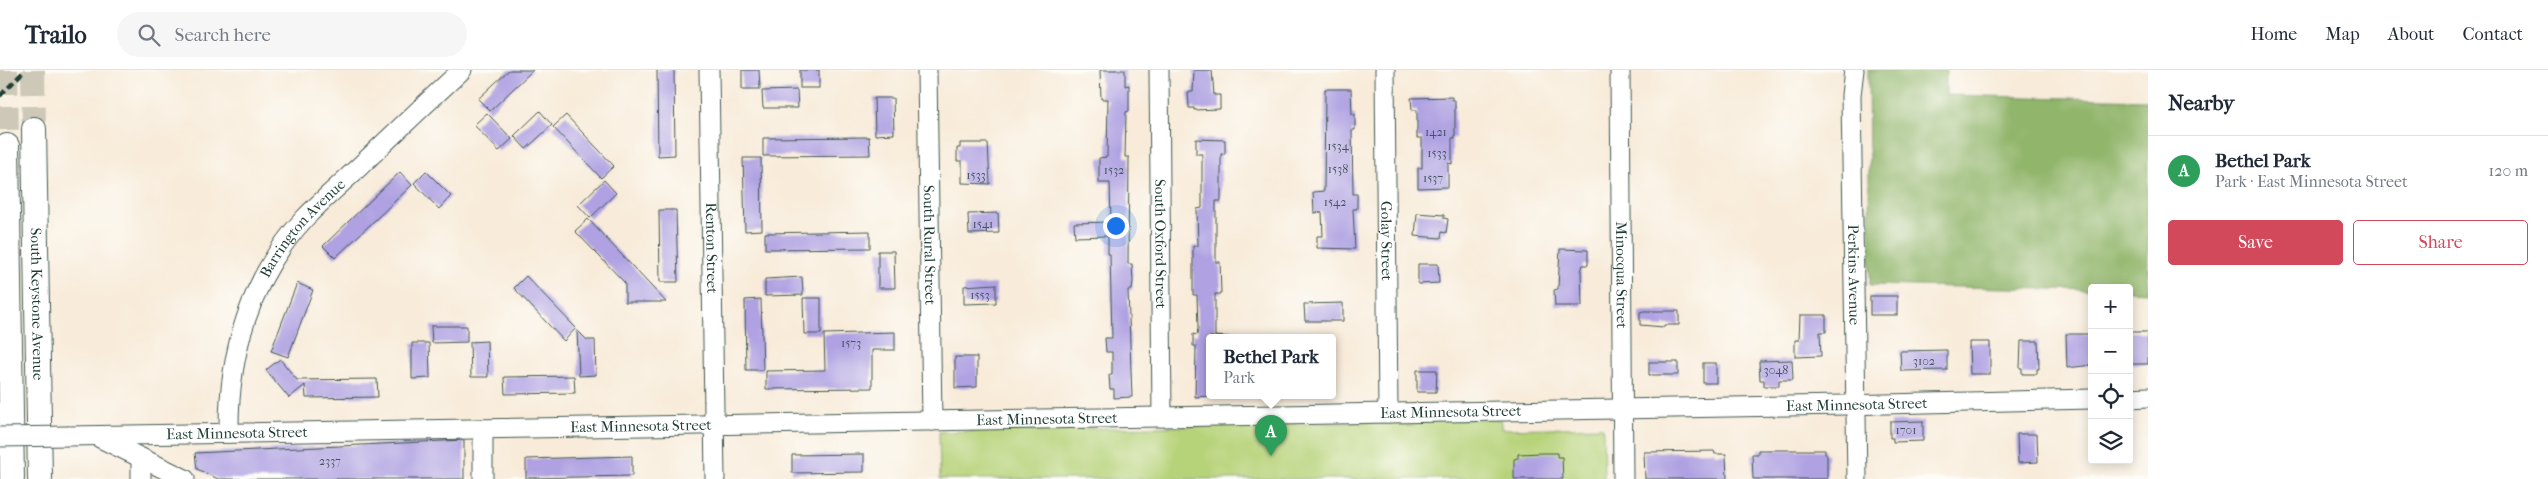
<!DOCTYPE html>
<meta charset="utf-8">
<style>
:root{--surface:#fff;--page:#f6f6f7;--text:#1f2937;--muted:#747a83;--line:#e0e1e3;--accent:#d1495b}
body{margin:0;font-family:"IM FELL French Canon",serif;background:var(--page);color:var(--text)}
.controls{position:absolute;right:15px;bottom:15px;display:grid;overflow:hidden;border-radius:5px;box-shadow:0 2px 12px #0003}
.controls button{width:45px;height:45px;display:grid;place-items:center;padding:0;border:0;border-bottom:1px solid var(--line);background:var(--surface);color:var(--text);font:25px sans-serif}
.you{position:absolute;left:1115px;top:155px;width:18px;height:18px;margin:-12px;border:4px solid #fff;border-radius:50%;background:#1a73e8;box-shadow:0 0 0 8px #1a73e833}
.badge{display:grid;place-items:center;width:32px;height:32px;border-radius:50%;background:var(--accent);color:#fff;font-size:16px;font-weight:700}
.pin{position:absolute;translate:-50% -41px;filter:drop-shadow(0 1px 2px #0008)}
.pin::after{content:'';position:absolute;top:26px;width:18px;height:15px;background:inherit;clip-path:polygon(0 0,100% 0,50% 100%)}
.popup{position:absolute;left:1206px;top:264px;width:130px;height:65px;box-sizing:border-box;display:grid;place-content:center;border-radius:5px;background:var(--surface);filter:drop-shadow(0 1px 4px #0005);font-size:16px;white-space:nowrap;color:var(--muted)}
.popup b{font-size:19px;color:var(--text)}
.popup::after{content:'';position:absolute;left:50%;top:100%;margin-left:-10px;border:10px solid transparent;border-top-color:var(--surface)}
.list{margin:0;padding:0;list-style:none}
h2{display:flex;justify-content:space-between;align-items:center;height:65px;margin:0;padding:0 20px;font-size:21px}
h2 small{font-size:16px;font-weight:400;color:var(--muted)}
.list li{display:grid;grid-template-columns:32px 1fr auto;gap:15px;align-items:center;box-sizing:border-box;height:70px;padding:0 20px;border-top:1px solid var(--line)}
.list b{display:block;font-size:19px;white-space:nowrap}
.list p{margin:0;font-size:16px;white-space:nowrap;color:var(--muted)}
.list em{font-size:16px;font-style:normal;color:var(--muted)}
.actions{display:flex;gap:10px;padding:15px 20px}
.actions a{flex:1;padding:11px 0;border:1px solid var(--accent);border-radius:5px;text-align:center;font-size:18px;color:var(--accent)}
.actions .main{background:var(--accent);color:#fff}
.icon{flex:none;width:28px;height:28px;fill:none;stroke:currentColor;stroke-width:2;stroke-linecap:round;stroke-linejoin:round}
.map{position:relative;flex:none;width:2148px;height:409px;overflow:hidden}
header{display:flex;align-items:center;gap:30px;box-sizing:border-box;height:70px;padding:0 25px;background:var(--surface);border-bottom:1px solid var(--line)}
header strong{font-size:24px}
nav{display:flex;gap:28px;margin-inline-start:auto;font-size:18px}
.search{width:350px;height:45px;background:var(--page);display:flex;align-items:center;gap:12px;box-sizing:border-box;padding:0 18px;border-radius:28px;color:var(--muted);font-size:19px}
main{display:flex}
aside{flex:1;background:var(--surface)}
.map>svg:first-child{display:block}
.green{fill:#b7d37a;stroke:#6b8857}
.forest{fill:#91b56a;stroke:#58794f}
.building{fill:#afa1e2}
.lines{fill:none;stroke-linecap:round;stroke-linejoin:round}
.major-tunnel{stroke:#cdc8b8;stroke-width:24;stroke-dasharray:24 12;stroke-linecap:butt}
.minor-casing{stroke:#40574d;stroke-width:21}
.major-casing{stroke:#40574d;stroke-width:26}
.minor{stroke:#fff;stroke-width:19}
.major{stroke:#fff;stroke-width:24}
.rail{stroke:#1f3d34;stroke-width:4;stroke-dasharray:8 4;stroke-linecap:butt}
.minor-bridge-casing{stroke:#40574d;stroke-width:21;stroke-linecap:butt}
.minor-bridge{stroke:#fff;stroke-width:19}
.labels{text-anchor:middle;stroke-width:4.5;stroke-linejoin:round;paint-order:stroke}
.number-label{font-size:12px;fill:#435660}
.street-label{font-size:15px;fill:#1f3d34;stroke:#fdfcf7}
</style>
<header>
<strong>Trailo</strong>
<div class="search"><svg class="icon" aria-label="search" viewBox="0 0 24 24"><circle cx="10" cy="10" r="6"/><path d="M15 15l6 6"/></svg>Search here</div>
<nav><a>Home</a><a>Map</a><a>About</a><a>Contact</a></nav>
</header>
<main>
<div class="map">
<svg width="2148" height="409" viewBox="0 0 2148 409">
<rect width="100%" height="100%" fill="#fdfcf7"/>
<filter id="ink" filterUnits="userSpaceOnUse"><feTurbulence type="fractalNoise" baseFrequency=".02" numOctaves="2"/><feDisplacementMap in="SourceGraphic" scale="10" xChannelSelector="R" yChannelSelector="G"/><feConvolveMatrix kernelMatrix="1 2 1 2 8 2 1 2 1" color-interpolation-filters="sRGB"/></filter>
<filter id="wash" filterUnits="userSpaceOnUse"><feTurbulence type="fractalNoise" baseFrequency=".0096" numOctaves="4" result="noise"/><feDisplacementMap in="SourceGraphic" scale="20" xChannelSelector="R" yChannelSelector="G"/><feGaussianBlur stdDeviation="1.12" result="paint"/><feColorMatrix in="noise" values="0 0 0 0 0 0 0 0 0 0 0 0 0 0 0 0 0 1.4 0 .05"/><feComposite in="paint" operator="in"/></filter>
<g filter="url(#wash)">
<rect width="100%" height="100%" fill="#f8ebd9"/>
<path class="green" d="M1501,349v10l102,-2 1,52h-664l-1,-47z"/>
<path class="forest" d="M1868,0h78v25l202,5v192l-19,-1v-3h-37v2l-222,-5z"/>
<g id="blocks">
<g class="building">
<path d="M509,0h24l-43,41 -12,-12z"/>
<path d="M657,0h17l1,85 -17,1z"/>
<path d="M742,0h17l1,19h-18z"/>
<rect x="800" y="0" width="19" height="18"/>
<path d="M1100,0h25v16l4,-1v26l-3,1 -1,45h4l-1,107h4l1,17 -1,9h-4l4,107 -18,1v-9h-4l-1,-14h3v-23h-6l-1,-14h7l-2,-84h-2v-18l-33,1 -1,-14 37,-1 -1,-39h-11v-25l8,-1 1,-58h-7z"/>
<path d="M1194,0h18l2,25h6v14l-26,1v-2h-5l-1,-16h5z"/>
<path d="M1325,19h26l1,25h3v16h-3l1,64h4v15h-4l2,40 -38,-1v-12h6l-1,-24 -8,1 -1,-21 11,-1z"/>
<path d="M797,20l1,18h-35l-1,-17z"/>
<path d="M1452,27v3h3v38h-3v26l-4,-1v24l-30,1v-20h4v-30h-5v-28h-5l-1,-12z"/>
<path d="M874,28h19l1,36 -19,1z"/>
<path d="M540,41l12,14 -26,24 -12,-13z"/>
<path d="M487,43l25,26 -13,12 -25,-26z"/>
<path d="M566,45l48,51 -13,12 -48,-51z"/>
<path d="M869,67l1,18 -107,1v-18z"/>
<path d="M1196,69l29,1v14h-4v47h-5v61h4l1,32h-6v42l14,1h-19v59l-15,1 1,-51h-3v-12l4,1 1,-7 -1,-33h-4v-49h5l-1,-37 5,-1v-54h-6z"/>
<path d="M960,73h28l2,41 -28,-1v-22h-5v-13h3z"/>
<path d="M743,88h18l1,72 -17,1z"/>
<path d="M426,101l25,25 -12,13 -25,-26z"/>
<path d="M400,102l12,13 -77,73 -12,-12z"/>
<path d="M604,110l12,13 -26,25 -12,-13z"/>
<path d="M659,140h17l2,72h-18z"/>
<path d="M998,143l1,20 -30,1 -1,-20z"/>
<path d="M1417,143l27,2v3l4,1 -2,14 -4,-1 -1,6 -26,-2z"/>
<path d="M588,149l78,83h-41v-19l-50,-52z"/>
<path d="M870,161v17l-105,1v-16z"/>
<path d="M1560,179l28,1v15h-5l-2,6 1,35h-27l-1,-16 4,-1z"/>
<path d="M878,181h16l1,37h-17z"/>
<path d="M1418,194h20l1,19 -21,1z"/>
<path d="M526,206l50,52 -12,13 -50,-53z"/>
<path d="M802,207l1,18 -38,1v-17z"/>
<path d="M297,213l16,7 -25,67 -17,-6z"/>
<path d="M996,214v19l-32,1v-18z"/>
<rect x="1870" y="226" width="27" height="19"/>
<path d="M803,228h18v36h-17z"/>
<path d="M761,229l2,71h-17l-1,-70z"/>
<path d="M1343,233v18h-38l-1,-17z"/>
<path d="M1644,241h35v14h-15v2l-24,-2v-13z"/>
<path d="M1800,245h26v17h-6l1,24 -26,1v-17h4z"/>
<path d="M431,256h36v16l-35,1z"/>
<path d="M577,260l10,10h8l1,35 -17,1z"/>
<path d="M895,262v18h-23v38l-106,1v-18l59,-1 -1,-36z"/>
<rect x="2129" y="262" width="19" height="32"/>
<path d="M2066,264h26v31l-25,3z"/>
<path d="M487,271l1,36h-17l-1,-35z"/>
<path d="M2021,271h17l1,28h-2v5h-15v-6h-2z"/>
<path d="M1969,272h21v32h-20z"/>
<path d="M412,273h17l1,35 -18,1z"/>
<path d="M1947,280v20l-46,1 -1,-20z"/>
<path d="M955,287h22v30l-22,1z"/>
<path d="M280,289l17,21 80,-1 1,18 -72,1 -1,-13 -16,13 -23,-28z"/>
<path d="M1792,290l1,20h-14v6h-15v-6h-4l-1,-19z"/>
<rect x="1649" y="292" width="29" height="13"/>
<rect x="1703" y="293" width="13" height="20"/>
<path d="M1417,300h20l-1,22h-19z"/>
<path d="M574,306l1,17 -70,1 -1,-17z"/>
<path d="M1923,351v20l-30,1v-4h-3v-16z"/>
<path d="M2017,364h20l1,28 -20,1z"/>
<path d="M464,370v39h-246l-21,-10 -2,-16z"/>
<path d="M1758,380h67v4h2v25h-74l-1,-25h6z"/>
<path d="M1714,381l1,3h11l1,25h-82l-1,-27z"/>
<path d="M1542,383h15v4h5l1,22h-49v-20l4,-1v-4z"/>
<path d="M864,384v18l-72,1v-18z"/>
<path d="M632,386v20l-106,2v-19z"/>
</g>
</g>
</g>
<g filter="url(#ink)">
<use href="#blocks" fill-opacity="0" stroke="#40574d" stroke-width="1"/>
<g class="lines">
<g class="major-tunnel">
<path d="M6,0l1,76"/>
<path d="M33,0l1,59"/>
</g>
<defs>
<g id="minor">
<path id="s1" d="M709,0l6,409"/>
<path id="s2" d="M927,0l5,351"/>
<path id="s3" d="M1159,0l3,347"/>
<path id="s4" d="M1385,0l3,343"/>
<path id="s5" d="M1620,0l3,409"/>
<path id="s6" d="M1854,0l-3,25 6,384"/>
<path d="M2129,328l19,-1"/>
<path d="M483,359v50"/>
<path id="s7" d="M229,363c-1,-78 21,-155 75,-214 17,-18 37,-35 55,-52 34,-32 68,-65 103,-97"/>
<path id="s8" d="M69,366l1775,-31 248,-6"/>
<path d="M100,368l85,41"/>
<path d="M141,388v21"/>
</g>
<g id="major">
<path id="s9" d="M34,59l6,350"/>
<path d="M7,76l5,333"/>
</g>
</defs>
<use href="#minor" class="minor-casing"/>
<use href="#major" class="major-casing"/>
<use href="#minor" class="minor"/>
<use href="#major" class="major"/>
<path class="rail" d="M0,26l25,-26"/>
<defs>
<path id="minor-bridge" d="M0,367l69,-1"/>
</defs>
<use href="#minor-bridge" class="minor-bridge-casing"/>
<use href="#minor-bridge" class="minor-bridge"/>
</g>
</g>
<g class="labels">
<g class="number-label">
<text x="1436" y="66">1421</text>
<text x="1338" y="80">1534</text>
<text x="1437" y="87">1533</text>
<text x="1338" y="103">1538</text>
<text x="1114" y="104">1532</text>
<text x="976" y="109">1533</text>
<text x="1433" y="112">1537</text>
<text x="1335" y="136">1542</text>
<text x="983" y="158">1541</text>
<text x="980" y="229">1553</text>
<text x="851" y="277">1573</text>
<text x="1924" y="295">3102</text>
<text x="1776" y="304">3048</text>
<text x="1906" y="364">1701</text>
<text x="330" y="395">2337</text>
</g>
<g class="street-label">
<text dy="5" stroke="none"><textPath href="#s7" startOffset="224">Barrington Avenue</textPath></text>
<text dy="5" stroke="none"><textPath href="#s4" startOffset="171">Golay Street</textPath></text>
<text dy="5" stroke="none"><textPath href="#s3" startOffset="174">South Oxford Street</textPath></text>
<text dy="5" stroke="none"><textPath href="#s2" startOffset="175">South Rural Street</textPath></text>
<text dy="5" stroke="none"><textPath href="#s1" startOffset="178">Renton Street</textPath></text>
<text dy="5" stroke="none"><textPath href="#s6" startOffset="205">Perkins Avenue</textPath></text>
<text dy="5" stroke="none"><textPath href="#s5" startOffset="205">Minocqua Street</textPath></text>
<text dy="5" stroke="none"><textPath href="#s9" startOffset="175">South Keystone Avenue</textPath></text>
<text dy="5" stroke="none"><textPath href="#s8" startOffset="1788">East Minnesota Street</textPath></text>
<text dy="5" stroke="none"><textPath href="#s8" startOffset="1382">East Minnesota Street</textPath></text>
<text dy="5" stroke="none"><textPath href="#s8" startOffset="978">East Minnesota Street</textPath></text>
<text dy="5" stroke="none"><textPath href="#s8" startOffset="572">East Minnesota Street</textPath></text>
<text dy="5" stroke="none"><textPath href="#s8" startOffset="168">East Minnesota Street</textPath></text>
</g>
</g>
</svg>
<div class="controls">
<button>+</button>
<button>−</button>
<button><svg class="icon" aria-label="locate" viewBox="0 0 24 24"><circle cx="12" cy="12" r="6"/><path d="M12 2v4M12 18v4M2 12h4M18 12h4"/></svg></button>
<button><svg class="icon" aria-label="layers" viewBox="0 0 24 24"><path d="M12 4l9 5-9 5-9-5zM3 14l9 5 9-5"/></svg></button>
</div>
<div class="you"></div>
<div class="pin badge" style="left:1271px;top:386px;background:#2e9e5b">A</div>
<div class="popup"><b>Bethel Park</b>Park</div>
</div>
<aside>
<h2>Nearby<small></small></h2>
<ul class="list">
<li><span class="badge" style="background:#2e9e5b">A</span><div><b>Bethel Park</b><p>Park · East Minnesota Street</p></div><em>120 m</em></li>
</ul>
<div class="actions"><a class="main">Save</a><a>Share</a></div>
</aside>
</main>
